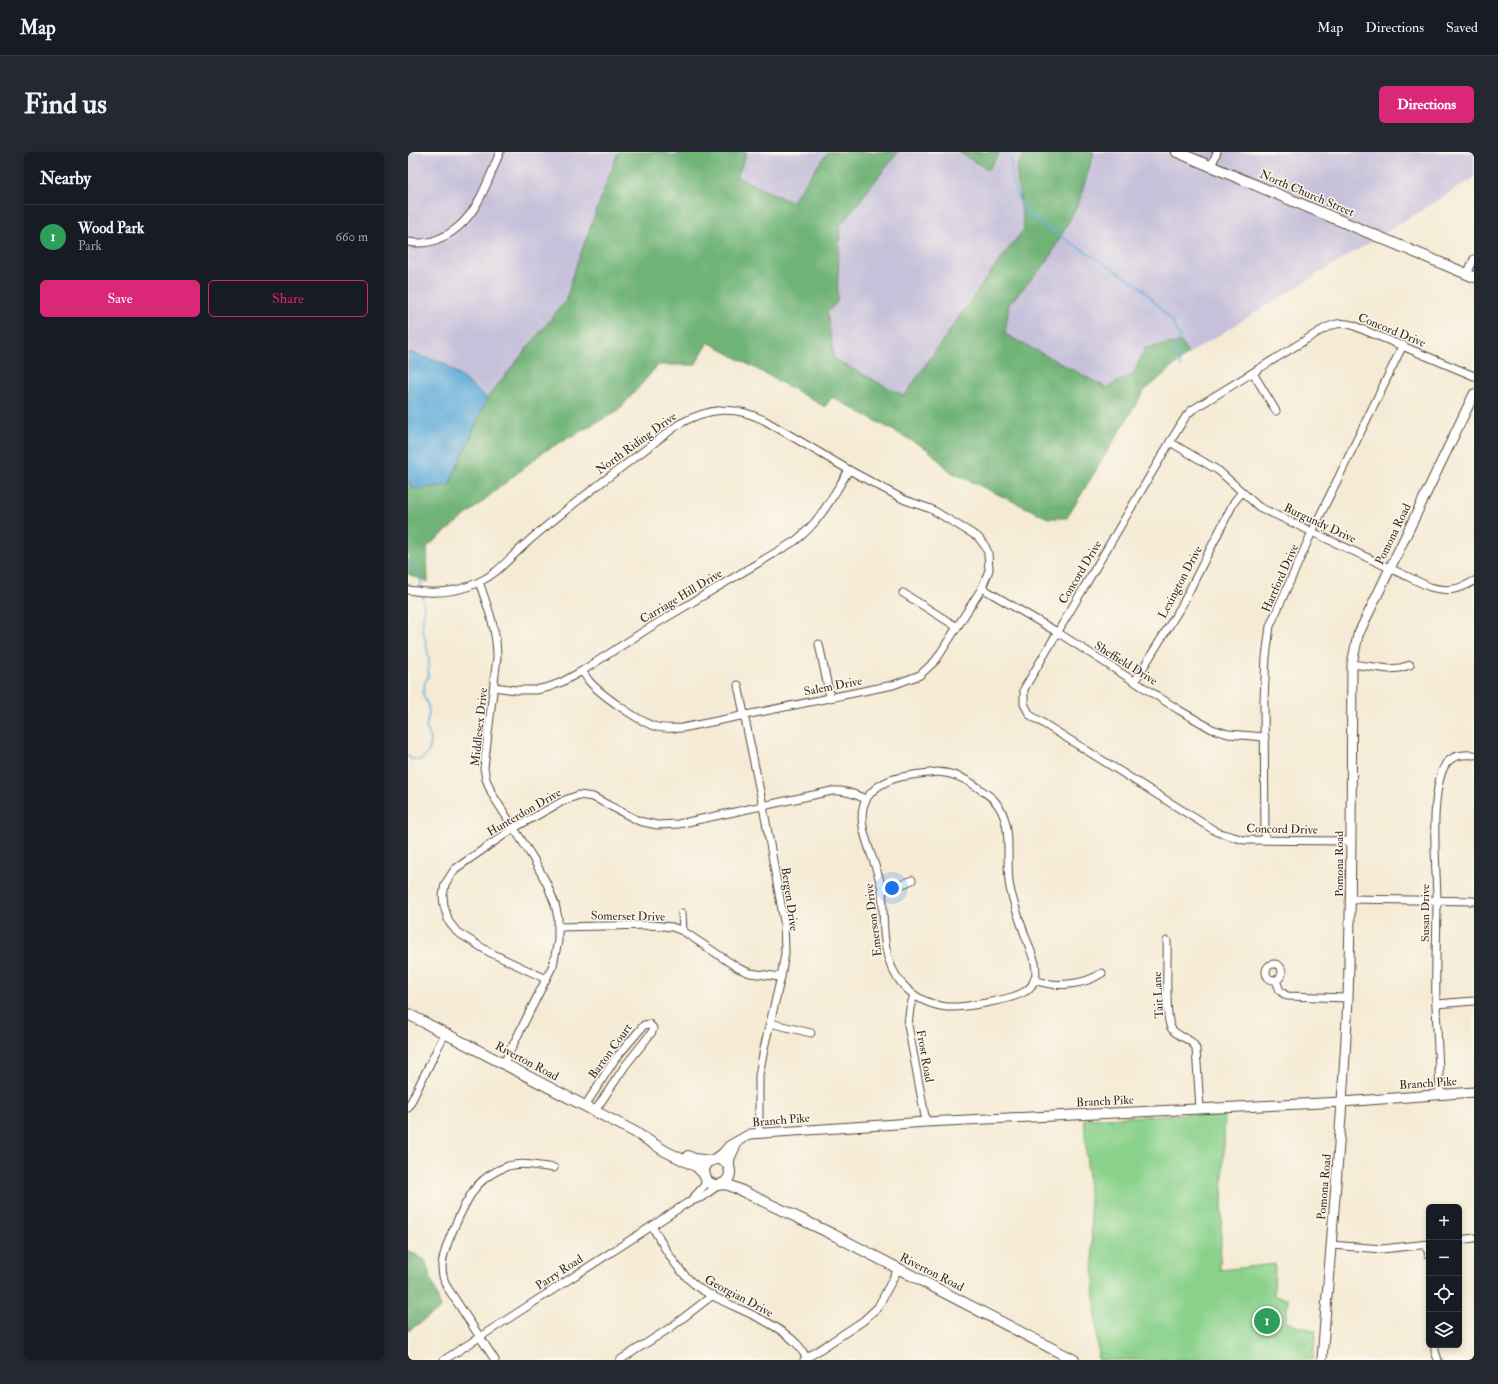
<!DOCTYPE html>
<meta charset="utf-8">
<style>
:root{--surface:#171b24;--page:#242831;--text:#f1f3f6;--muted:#9ea1a6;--line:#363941;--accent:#db2777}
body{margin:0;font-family:"IM FELL Double Pica",serif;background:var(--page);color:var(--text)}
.controls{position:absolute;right:12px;bottom:12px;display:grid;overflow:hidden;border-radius:6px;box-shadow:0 2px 6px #0003}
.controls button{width:36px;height:36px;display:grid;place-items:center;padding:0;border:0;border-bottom:1px solid var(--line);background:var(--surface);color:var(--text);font:20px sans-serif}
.you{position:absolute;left:484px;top:736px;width:14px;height:14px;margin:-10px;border:3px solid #fff;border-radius:50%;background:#1a73e8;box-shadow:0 0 0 6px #1a73e833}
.badge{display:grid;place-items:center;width:26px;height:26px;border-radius:50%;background:var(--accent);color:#fff;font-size:13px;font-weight:700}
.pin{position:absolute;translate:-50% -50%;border:2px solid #fff;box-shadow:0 1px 4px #0006}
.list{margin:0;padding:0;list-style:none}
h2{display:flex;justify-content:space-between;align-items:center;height:52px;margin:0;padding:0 16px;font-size:17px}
h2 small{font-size:13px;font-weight:400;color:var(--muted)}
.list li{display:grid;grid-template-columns:26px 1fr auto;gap:12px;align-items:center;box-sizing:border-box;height:64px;padding:0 16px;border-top:1px solid var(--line)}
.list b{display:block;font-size:15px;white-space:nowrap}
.list p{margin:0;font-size:13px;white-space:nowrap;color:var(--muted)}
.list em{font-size:13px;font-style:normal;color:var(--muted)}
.actions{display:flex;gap:8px;padding:12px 16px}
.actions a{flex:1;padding:9px 0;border:1px solid var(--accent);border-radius:6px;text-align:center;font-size:14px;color:var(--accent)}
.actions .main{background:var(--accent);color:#fff}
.icon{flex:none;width:22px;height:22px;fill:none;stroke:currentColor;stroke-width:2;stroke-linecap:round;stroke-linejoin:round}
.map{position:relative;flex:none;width:1066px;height:1208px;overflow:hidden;border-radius:6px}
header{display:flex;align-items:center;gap:24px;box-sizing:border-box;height:56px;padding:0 20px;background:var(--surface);border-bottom:1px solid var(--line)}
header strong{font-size:19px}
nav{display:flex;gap:22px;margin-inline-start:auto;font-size:14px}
.intro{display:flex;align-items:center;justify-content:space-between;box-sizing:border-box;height:96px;padding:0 24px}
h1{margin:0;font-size:28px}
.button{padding:10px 18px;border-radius:6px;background:var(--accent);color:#fff;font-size:14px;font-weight:700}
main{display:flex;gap:24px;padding:0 24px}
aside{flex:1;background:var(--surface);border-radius:6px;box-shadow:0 2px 6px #0003}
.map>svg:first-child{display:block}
.industrial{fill:#c6c0da}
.green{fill:#8ad18b;stroke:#627e54}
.forest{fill:#6fb377;stroke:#556e4a}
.water{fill:#60acd9;stroke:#4e6b7c}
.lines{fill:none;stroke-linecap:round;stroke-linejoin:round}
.stream{stroke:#60acd9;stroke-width:1.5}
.minor-casing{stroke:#574739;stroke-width:9}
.tertiary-casing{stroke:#574739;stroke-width:11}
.secondary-casing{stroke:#574739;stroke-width:12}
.minor{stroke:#fff;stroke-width:7}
.tertiary{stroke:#fff;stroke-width:9}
.secondary{stroke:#fff;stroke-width:10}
.labels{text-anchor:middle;stroke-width:3;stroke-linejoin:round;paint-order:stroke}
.street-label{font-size:12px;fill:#3b2a1e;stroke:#fbf7ec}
</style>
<header>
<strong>Map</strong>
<nav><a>Map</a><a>Directions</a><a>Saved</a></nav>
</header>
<div class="intro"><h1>Find us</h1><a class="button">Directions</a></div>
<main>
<aside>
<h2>Nearby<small></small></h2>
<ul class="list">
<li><span class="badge" style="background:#2e9e5b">1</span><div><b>Wood Park</b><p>Park</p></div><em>660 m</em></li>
</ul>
<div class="actions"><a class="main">Save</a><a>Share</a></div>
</aside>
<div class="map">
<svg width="1066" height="1208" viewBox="0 0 1066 1208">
<rect width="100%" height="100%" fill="#fbf7ec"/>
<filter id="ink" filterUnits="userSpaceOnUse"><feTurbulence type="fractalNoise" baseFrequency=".025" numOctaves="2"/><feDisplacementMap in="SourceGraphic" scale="8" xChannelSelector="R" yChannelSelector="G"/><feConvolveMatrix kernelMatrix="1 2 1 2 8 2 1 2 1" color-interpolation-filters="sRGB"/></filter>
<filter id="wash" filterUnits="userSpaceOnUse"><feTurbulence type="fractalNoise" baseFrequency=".012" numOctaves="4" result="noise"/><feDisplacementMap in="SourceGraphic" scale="16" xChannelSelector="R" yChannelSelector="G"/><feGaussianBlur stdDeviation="0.9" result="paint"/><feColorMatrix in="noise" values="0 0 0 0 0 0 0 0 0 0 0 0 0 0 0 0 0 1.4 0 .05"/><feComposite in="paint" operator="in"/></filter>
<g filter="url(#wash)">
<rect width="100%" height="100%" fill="#f5ebd5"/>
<path class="industrial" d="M0,0h1066v26l-487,300 -241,-129 -102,-31 -236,194z"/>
<path class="green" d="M817,960l-5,158 55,-6 -1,32 14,2 -2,24 30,9 -3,29h-215l-7,-135 -7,-106z"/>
<g class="forest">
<path d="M210,0h44l13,5 5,-5h67l-10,25 54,25 37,-50h70l-58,74 -3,76 -10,11 7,46 70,37 86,-123 34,-44 -8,-61 9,-16h69l-15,50 -32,60 -38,42 -4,30 102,54 27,-15 11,-25 36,-6 7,12 -44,37 -77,127h-19l-97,-46 -24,-23 -95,-52 -7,10 -117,-65 -13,23h-37l-39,45 -76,42 -116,95 1,35 -20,-8v-94l42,5 37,-87 80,-99 5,-22z"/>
<path d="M551,0h41l-12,18z"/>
<path d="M0,1098l17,10 16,48 -33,23z"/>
</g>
<path class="water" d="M0,200l36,11 43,35 -38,87 -35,4 -6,-9z"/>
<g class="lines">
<g class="stream">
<path d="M603,7c0,17 6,42 16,56l113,71 32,35 8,17 -4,7 1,10 4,13"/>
<path d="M0,409c8,7 13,17 14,28"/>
<path d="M0,604l3,3 10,1 6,-6 3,-6 1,-9 -5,-12 3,-14 -1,-8 -5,-10 2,-13 3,-5 1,-18 -4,-21 -3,-8 2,-19 -1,-16"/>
</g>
</g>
</g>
<g filter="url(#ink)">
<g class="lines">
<defs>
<g id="minor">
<path d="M803,15l6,-15"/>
<path d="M0,90c10,2 21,1 30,-3 37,-14 48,-54 62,-87"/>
<path d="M1059,122l7,-15"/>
<path d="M845,221l23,38"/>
<path d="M762,290l49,29 40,36 171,80c17,5 29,3 44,-6"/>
<path d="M71,430c9,25 18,49 18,75l-13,111 2,11 6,15 41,64 14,26 8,20 3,14v23l-5,24 -49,98"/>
<path d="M574,436l75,44 122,78 33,19 16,5 37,3"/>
<path d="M0,438c24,4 49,3 71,-8 17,-8 27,-20 40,-32 9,-9 20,-18 30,-26 42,-35 87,-67 130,-100 30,-16 54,-19 85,-4l85,50 56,30 26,9 47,28 7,9 3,7 1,17 -7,18 -46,72 -16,15 -27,10 -211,43c-9,0 -17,1 -25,-1 -16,-4 -57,-33 -68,-46 -2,-3 -5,-7 -7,-10"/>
<path d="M495,441l54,34"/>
<path d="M411,492l11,53"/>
<path d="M944,512l37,5 11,-1 10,-3"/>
<path d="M727,529l47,-76 52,-103 8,-10"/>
<path d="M330,533l25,121 21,115 1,32 -4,24 -16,67 -6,31v59"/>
<path d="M86,535l22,3h20l13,-3 13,-5 20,-11 67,-43 146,-87c25,-19 37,-44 54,-71"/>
<path d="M530,620c16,1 29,7 42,17 4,3 10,7 14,11 22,24 10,59 16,88 6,26 17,51 25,75 1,6 2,13 -1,18 -2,5 -6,9 -10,11 -13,8 -62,16 -77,15 -15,-2 -30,-8 -41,-19 -7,-7 -14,-18 -17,-28 -7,-22 -5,-46 -7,-69 -3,-27 -31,-68 -15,-93 14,-23 47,-23 71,-26z"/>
<path d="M857,688l-1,-139 2,-44 4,-31 42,-94 91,-187"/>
<path d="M943,689l-107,-1 -27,-8 -187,-117 -6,-11v-15l146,-247 16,-26 6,-6 128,-79c11,-6 19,-10 32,-6l122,51"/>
<path d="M474,738l12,-2 18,-8"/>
<path d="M942,747l124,2"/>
<path d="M274,761l1,18"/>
<path d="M150,775l93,-2 21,2 11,4 55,37 12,5 31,4"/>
<path d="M759,789c1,18 -3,73 4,87 6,10 21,9 25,21l4,59"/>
<circle cx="866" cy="820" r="8"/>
<path d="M138,827l-57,-27 -32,-20 -8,-10 -5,-16 -1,-10 2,-12 10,-15 59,-41 51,-28 14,-5 14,2 46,24 18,4 21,-1 154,-33c13,-1 22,3 34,8"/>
<path d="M626,828c22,8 50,5 68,-7"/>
<path d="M868,828l4,11 7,5 61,2"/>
<path d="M506,843l-4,13 -2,17 18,97"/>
<path d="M1028,852l38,-3"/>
<path d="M362,871l41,10"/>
<path d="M1032,942c-1,-30 -3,-60 -4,-90 -1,-36 1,-71 1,-106 -1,-36 -7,-97 6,-129 6,-14 19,-15 31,-14"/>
<path d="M177,954l30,-47 29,-34 5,-1 4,4 -1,4 -27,34 -30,45"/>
<path d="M0,956l37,-75"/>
<path d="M284,1047l12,-13 2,-7"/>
<path d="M244,1074c13,23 27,49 50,64 31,19 70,28 96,55 4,4 6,10 10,15"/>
<path d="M1051,1088l15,-2"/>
<path d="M923,1093l51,4 47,-5"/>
<path d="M1018,1093l3,10"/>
<path d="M1027,1193v6l3,9"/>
<path d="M36,1208l208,-134 35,-23 15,-6 17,-12"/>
<path d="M87,1208l-48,-73c-3,-6 -5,-13 -5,-20 0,-18 24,-68 35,-81 8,-9 20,-16 31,-20 15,-4 31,0 46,2"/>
<path d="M212,1208l50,-32 43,-33"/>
<path d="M396,1208l59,-39 15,-14 20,-38"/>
</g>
<g id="tertiary">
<path d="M307,1007l8,-6 6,-7 21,-12 176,-12 416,-20 132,-10"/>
<path d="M321,1015l1,-9 8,-17"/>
<path d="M914,1208c9,-121 21,-242 26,-363 4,-111 3,-222 4,-333l6,-29 116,-241"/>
</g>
<g id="secondary">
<path d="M769,0l297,125"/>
<path d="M0,862l225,117 32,20 32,16 8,8"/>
<path d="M280,1004l6,3 17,2"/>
<circle cx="309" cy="1020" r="13"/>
<path d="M314,1032l7,1 11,5 92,44 242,126"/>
</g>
</defs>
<use href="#minor" class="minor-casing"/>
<use href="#tertiary" class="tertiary-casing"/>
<use href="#secondary" class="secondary-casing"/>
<use href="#minor" class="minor"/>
<use href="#tertiary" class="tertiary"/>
<use href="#secondary" class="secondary"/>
</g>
</g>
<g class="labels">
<g class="street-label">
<text transform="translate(899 41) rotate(23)" y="4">North Church Street</text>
<text transform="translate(984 178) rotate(22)" y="4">Concord Drive</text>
<text transform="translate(228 291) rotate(-36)" y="4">North Riding Drive</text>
<text transform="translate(912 371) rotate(25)" y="4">Burgundy Drive</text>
<text transform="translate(985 382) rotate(-64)" y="4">Pomona Road</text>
<text transform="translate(672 420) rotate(-59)" y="4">Concord Drive</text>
<text transform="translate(872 426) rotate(-66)" y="4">Hartford Drive</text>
<text transform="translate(772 430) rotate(-62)" y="4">Lexington Drive</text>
<text transform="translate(273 444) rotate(-31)" y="4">Carriage Hill Drive</text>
<text transform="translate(718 511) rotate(32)" y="4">Sheffield Drive</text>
<text transform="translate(425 534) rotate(-11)" y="4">Salem Drive</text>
<text transform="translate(71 575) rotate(-84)" y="4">Middlesex Drive</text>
<text transform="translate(116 660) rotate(-30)" y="4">Hunterdon Drive</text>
<text transform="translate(874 677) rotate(1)" y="4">Concord Drive</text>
<text transform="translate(931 712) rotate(-90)" y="4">Pomona Road</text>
<text transform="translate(382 747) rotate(82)" y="4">Bergen Drive</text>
<text transform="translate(1017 761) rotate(-90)" y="4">Susan Drive</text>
<text transform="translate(220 764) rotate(1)" y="4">Somerset Drive</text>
<text transform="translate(465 768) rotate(-97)" y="4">Emerson Drive</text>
<text transform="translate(750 843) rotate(-93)" y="4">Tait Lane</text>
<text transform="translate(202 899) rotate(-54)" y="4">Barton Court</text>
<text transform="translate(517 904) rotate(80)" y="4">Frost Road</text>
<text transform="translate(119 909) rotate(28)" y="4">Riverton Road</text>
<text transform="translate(1020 931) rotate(-4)" y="4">Branch Pike</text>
<text transform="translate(697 949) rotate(-3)" y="4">Branch Pike</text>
<text transform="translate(373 968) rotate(-5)" y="4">Branch Pike</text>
<text transform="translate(916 1035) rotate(-85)" y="4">Pomona Road</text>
<text transform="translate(151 1120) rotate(-33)" y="4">Parry Road</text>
<text transform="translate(524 1120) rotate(27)" y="4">Riverton Road</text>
<text transform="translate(331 1144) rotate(28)" y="4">Georgian Drive</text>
</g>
</g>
</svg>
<div class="controls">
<button>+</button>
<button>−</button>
<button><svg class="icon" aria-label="locate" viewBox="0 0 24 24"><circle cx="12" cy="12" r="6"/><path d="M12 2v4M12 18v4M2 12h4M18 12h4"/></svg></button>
<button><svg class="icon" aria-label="layers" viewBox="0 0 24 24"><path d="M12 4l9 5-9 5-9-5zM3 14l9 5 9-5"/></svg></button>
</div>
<div class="you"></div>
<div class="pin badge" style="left:859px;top:1169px;background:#2e9e5b">1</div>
</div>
</main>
